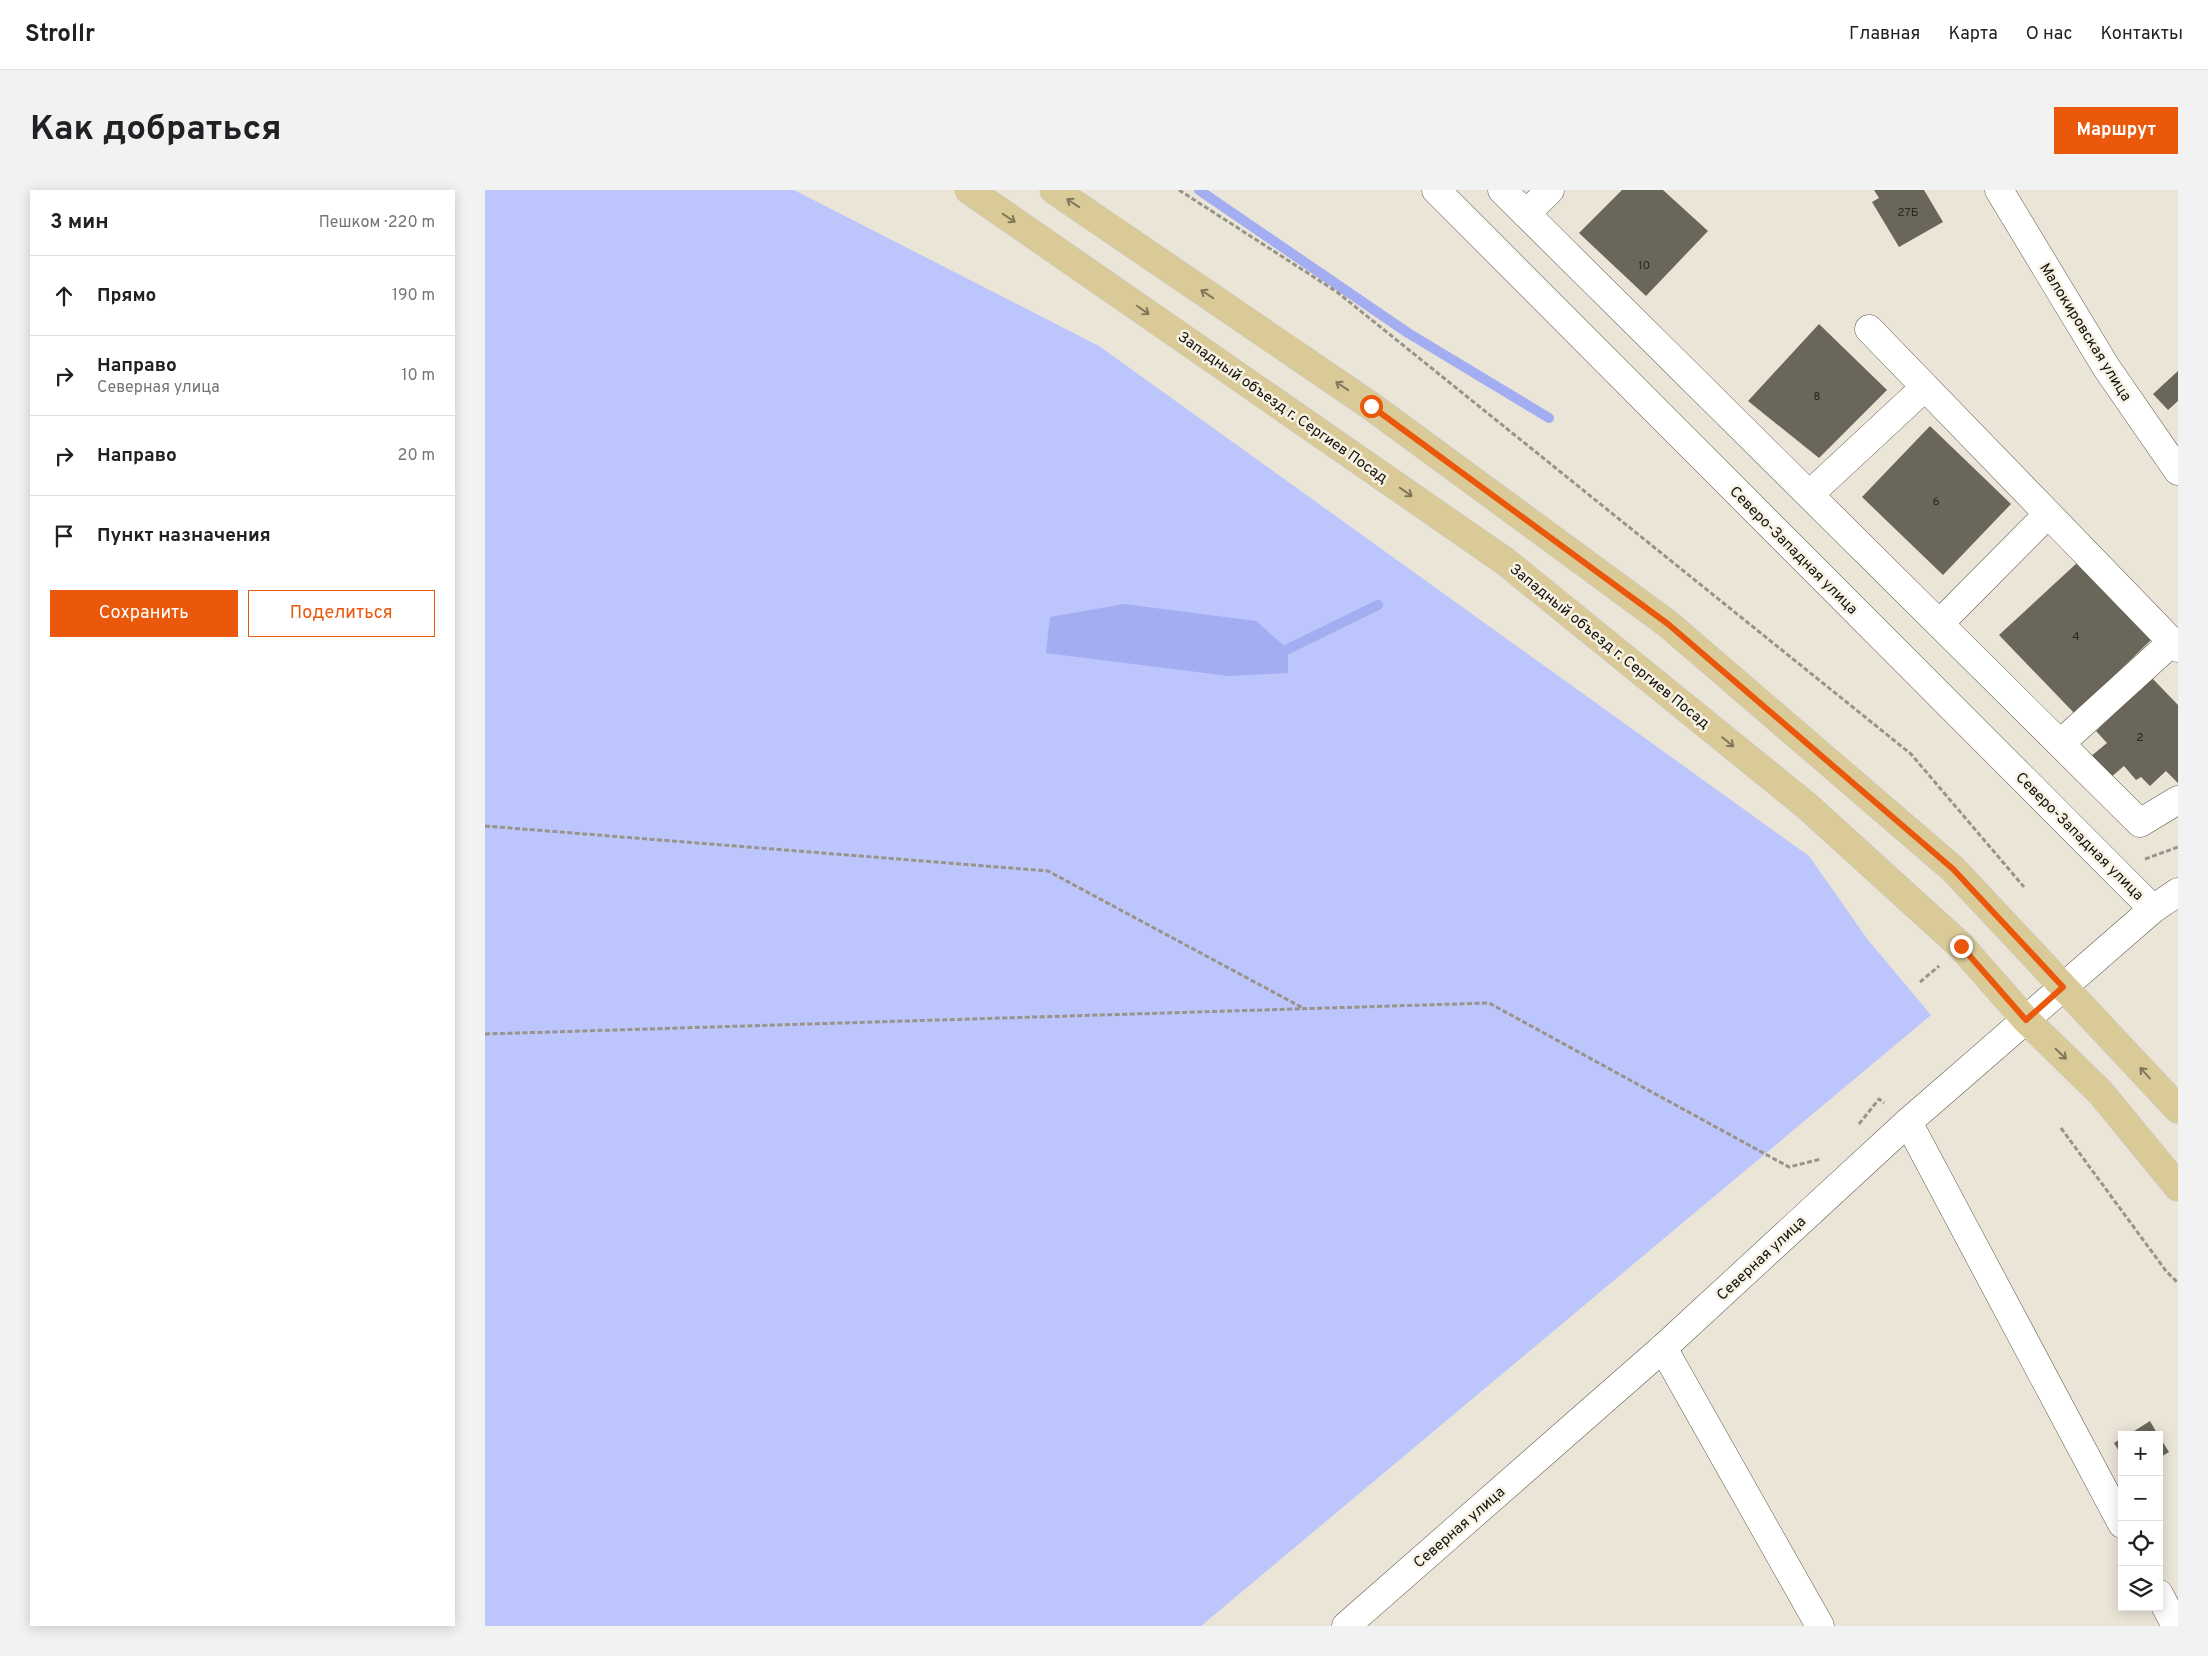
<!DOCTYPE html>
<html lang="ru">
<meta charset="utf-8">
<style>
:root{--surface:#fff;--page:#f2f2f2;--text:#202124;--muted:#757577;--line:#e0e0e0;--accent:#ea580c}
body{margin:0;font-family:Overpass,sans-serif;background:var(--page);color:var(--text)}
.controls{position:absolute;right:15px;bottom:15px;display:grid;overflow:hidden;border-radius:0px;box-shadow:0 2px 12px #0003}
.controls button{width:45px;height:45px;display:grid;place-items:center;padding:0;border:0;border-bottom:1px solid var(--line);background:var(--surface);color:var(--text);font:25px sans-serif}
.stop{position:absolute;width:15px;height:15px;margin:-11px;border:4px solid #ea580c;border-radius:50%;background:#fff}
.stop.end{background:#ea580c;border-color:#fff;box-shadow:0 1px 5px #0008}
.list{margin:0;padding:0;list-style:none}
h2{display:flex;justify-content:space-between;align-items:center;height:65px;margin:0;padding:0 20px;font-size:21px}
h2 small{font-size:16px;font-weight:400;color:var(--muted)}
.list li{display:grid;grid-template-columns:32px 1fr auto;gap:15px;align-items:center;box-sizing:border-box;height:80px;padding:0 20px;border-top:1px solid var(--line)}
.list b{display:block;font-size:19px;white-space:nowrap}
.list p{margin:0;font-size:16px;white-space:nowrap;color:var(--muted)}
.list em{font-size:16px;font-style:normal;color:var(--muted)}
.actions{display:flex;gap:10px;padding:15px 20px}
.actions a{flex:1;padding:11px 0;border:1px solid var(--accent);border-radius:0px;text-align:center;font-size:18px;color:var(--accent)}
.actions .main{background:var(--accent);color:#fff}
.icon{flex:none;width:28px;height:28px;fill:none;stroke:currentColor;stroke-width:2;stroke-linecap:round;stroke-linejoin:round}
.map{position:relative;flex:none;width:1693px;height:1436px;overflow:hidden;border-radius:0px}
header{display:flex;align-items:center;gap:30px;box-sizing:border-box;height:70px;padding:0 25px;background:var(--surface);border-bottom:1px solid var(--line)}
header strong{font-size:24px}
nav{display:flex;gap:28px;margin-inline-start:auto;font-size:18px}
.intro{display:flex;align-items:center;justify-content:space-between;box-sizing:border-box;height:120px;padding:0 30px}
h1{margin:0;font-size:35px}
.button{padding:12px 22px;border-radius:0px;background:var(--accent);color:#fff;font-size:18px;font-weight:700}
main{display:flex;gap:30px;padding:0 30px}
aside{flex:1;background:var(--surface);border-radius:0px;box-shadow:0 2px 12px #0003}
.map>svg:first-child{display:block}
.green{fill:#bcc5fc}
.water{fill:#a3adf2}
.lines{fill:none;stroke-linecap:round;stroke-linejoin:round}
.stream{stroke:#a3adf2;stroke-width:10}
.building{fill:#6a665a}
.minor-casing{stroke:#605c4f;stroke-width:29}
.major-casing{stroke:#c7c6c5;stroke-width:29}
.path{stroke:#98948a;stroke-width:3;stroke-dasharray:5 2.5;stroke-linecap:butt}
.minor{stroke:#fff;stroke-width:28}
.major{stroke:#daca98;stroke-width:28}
.oneway{stroke:#817759}
.route{stroke:#ea580c;stroke-width:6}
.labels{text-anchor:middle;stroke-width:5;stroke-linejoin:round;paint-order:stroke}
.number-label{font-size:12px;fill:#2a2720}
.street-label{font-size:15px;fill:#14120d;stroke:#f7f2e4}
</style>
<header>
<strong>Strollr</strong>
<nav><a>Главная</a><a>Карта</a><a>О нас</a><a>Контакты</a></nav>
</header>
<div class="intro"><h1>Как добраться</h1><a class="button">Маршрут</a></div>
<main>
<aside>
<h2>3 мин<small>Пешком · 220 m</small></h2>
<ul class="list">
<li><svg class="icon" aria-label="ahead" viewBox="0 0 24 24"><path d="M12 20V5M6 11l6-6 6 6"/></svg><div><b>Прямо</b></div><em>190 m</em></li>
<li><svg class="icon" aria-label="right" viewBox="0 0 24 24"><path d="M7 20v-9h11M14 6l5 5-5 5"/></svg><div><b>Направо</b><p>Северная улица</p></div><em>10 m</em></li>
<li><svg class="icon" aria-label="right" viewBox="0 0 24 24"><path d="M7 20v-9h11M14 6l5 5-5 5"/></svg><div><b>Направо</b></div><em>20 m</em></li>
<li><svg class="icon" aria-label="arrive" viewBox="0 0 24 24"><path d="M6 21V4h12l-3 4 3 4H6"/></svg><div><b>Пункт назначения</b></div></li>
</ul>
<div class="actions"><a class="main">Сохранить</a><a>Поделиться</a></div>
</aside>
<div class="map">
<svg width="1693" height="1436" viewBox="0 0 1693 1436">
<rect width="100%" height="100%" fill="#eae5d7"/>
<path class="green" d="M0,0h309l305,156 710,510 59,84 63,75 -730,611h-716z"/>
<path class="water" d="M639,414l132,17 32,28v24l-59,3 -183,-23 4,-36z"/>
<g class="lines">
<g class="stream">
<path d="M714,0l209,143 141,85"/>
<path d="M803,459l90,-44"/>
</g>
</g>
<g class="building">
<path d="M1137,0h41l45,41 -62,65 -67,-63z"/>
<path d="M1389,0h50l19,32 -44,25 -27,-45 7,-4z"/>
<path d="M1334,134l68,66 -68,68 -71,-57z"/>
<path d="M1693,181v30l-10,9 -15,-16z"/>
<path d="M1445,236l81,78 -68,71 -81,-78z"/>
<path d="M1593,372l75,76 -78,76 -76,-79z"/>
<path d="M1667,488l26,27v78l-12,-12 -16,15 -9,-9 -5,3 -12,-14 -14,12 -20,-21 17,-14 -11,-12z"/>
<path d="M1665,1231l8,14h-30z"/>
<path d="M1674,1246l10,16 -10,6z"/>
<path d="M1637,1248v18l-8,-13z"/>
</g>
<g class="lines">
<defs>
<g id="minor">
<path d="M951,0l717,719"/>
<path d="M1017,0l638,633 38,-23"/>
<path d="M1514,0l107,177 72,104"/>
<path d="M1041,24l24,-24"/>
<path d="M1384,139l309,319"/>
<path d="M1325,304l115,-107"/>
<path d="M1455,433l108,-109"/>
<path d="M1576,553l111,-101"/>
<path d="M1423,932l214,402"/>
<path d="M1178,1158l157,278"/>
<path d="M1674,1404l17,32"/>
<path d="M861,1436l317,-278 245,-226 245,-213 25,-17"/>
</g>
<g id="major">
<path d="M484,0l537,372 301,244 154,140 65,74 75,73 77,94"/>
<path d="M569,0l317,216 297,218 285,245 225,240"/>
</g>
</defs>
<use href="#minor" class="minor-casing"/>
<use href="#major" class="major-casing"/>
<g class="path">
<path d="M694,0l158,102 574,462 113,133"/>
<path d="M0,636l563,45 255,137"/>
<path d="M1660,669l33,-12"/>
<path d="M1435,792l19,-16"/>
<path d="M0,844l1004,-31 300,164 32,-8"/>
<path d="M1374,934l20,-25 5,4"/>
<path d="M1576,938l105,143 12,12"/>
</g>
<use href="#minor" class="minor"/>
<use href="#major" class="major"/>
</g>
<defs><path id="oneway-shaft" d="M-6 0H5M1.5-3L5.5 0L1.5 3" fill="none" stroke-width="1.6" stroke-linecap="round" stroke-linejoin="round" transform="scale(1.25)"/></defs>
<g class="oneway">
<use href="#oneway-shaft" transform="translate(588 13) rotate(-146)"/>
<use href="#oneway-shaft" transform="translate(524 28) rotate(34)"/>
<use href="#oneway-shaft" transform="translate(722 104) rotate(-146)"/>
<use href="#oneway-shaft" transform="translate(658 120) rotate(35)"/>
<use href="#oneway-shaft" transform="translate(857 196) rotate(-146)"/>
<use href="#oneway-shaft" transform="translate(921 302) rotate(35)"/>
<use href="#oneway-shaft" transform="translate(1243 552) rotate(39)"/>
<use href="#oneway-shaft" transform="translate(1576 864) rotate(44)"/>
<use href="#oneway-shaft" transform="translate(1660 883) rotate(-132)"/>
</g>
<g class="lines">
<path class="route" d="M886,216l297,218 285,245 110,118 -37,33 -65,-74"/>
</g>
<g class="labels">
<g class="number-label">
<text x="1423" y="26">27Б</text>
<text x="1159" y="79">10</text>
<text x="1332" y="210">8</text>
<text x="1451" y="315">6</text>
<text x="1591" y="450">4</text>
<text x="1655" y="551">2</text>
</g>
<g class="street-label">
<text transform="translate(1601 142) rotate(58)" y="5">Малокировская улица</text>
<text transform="translate(798 217) rotate(35)" y="5">Западный объезд г. Сергиев Посад</text>
<text transform="translate(1309 360) rotate(45)" y="5">Северо-Западная улица</text>
<text transform="translate(1125 456) rotate(39)" y="5">Западный объезд г. Сергиев Посад</text>
<text transform="translate(1595 646) rotate(45)" y="5">Северо-Западная улица</text>
<text transform="translate(1276 1068) rotate(-43)" y="5">Северная улица</text>
<text transform="translate(974 1337) rotate(-41)" y="5">Северная улица</text>
</g>
</g>
</svg>
<div class="controls">
<button>+</button>
<button>−</button>
<button><svg class="icon" aria-label="locate" viewBox="0 0 24 24"><circle cx="12" cy="12" r="6"/><path d="M12 2v4M12 18v4M2 12h4M18 12h4"/></svg></button>
<button><svg class="icon" aria-label="layers" viewBox="0 0 24 24"><path d="M12 4l9 5-9 5-9-5zM3 14l9 5 9-5"/></svg></button>
</div>
<div class="stop" style="left:886px;top:216px"></div>
<div class="stop end" style="left:1476px;top:756px"></div>
</div>
</main>
